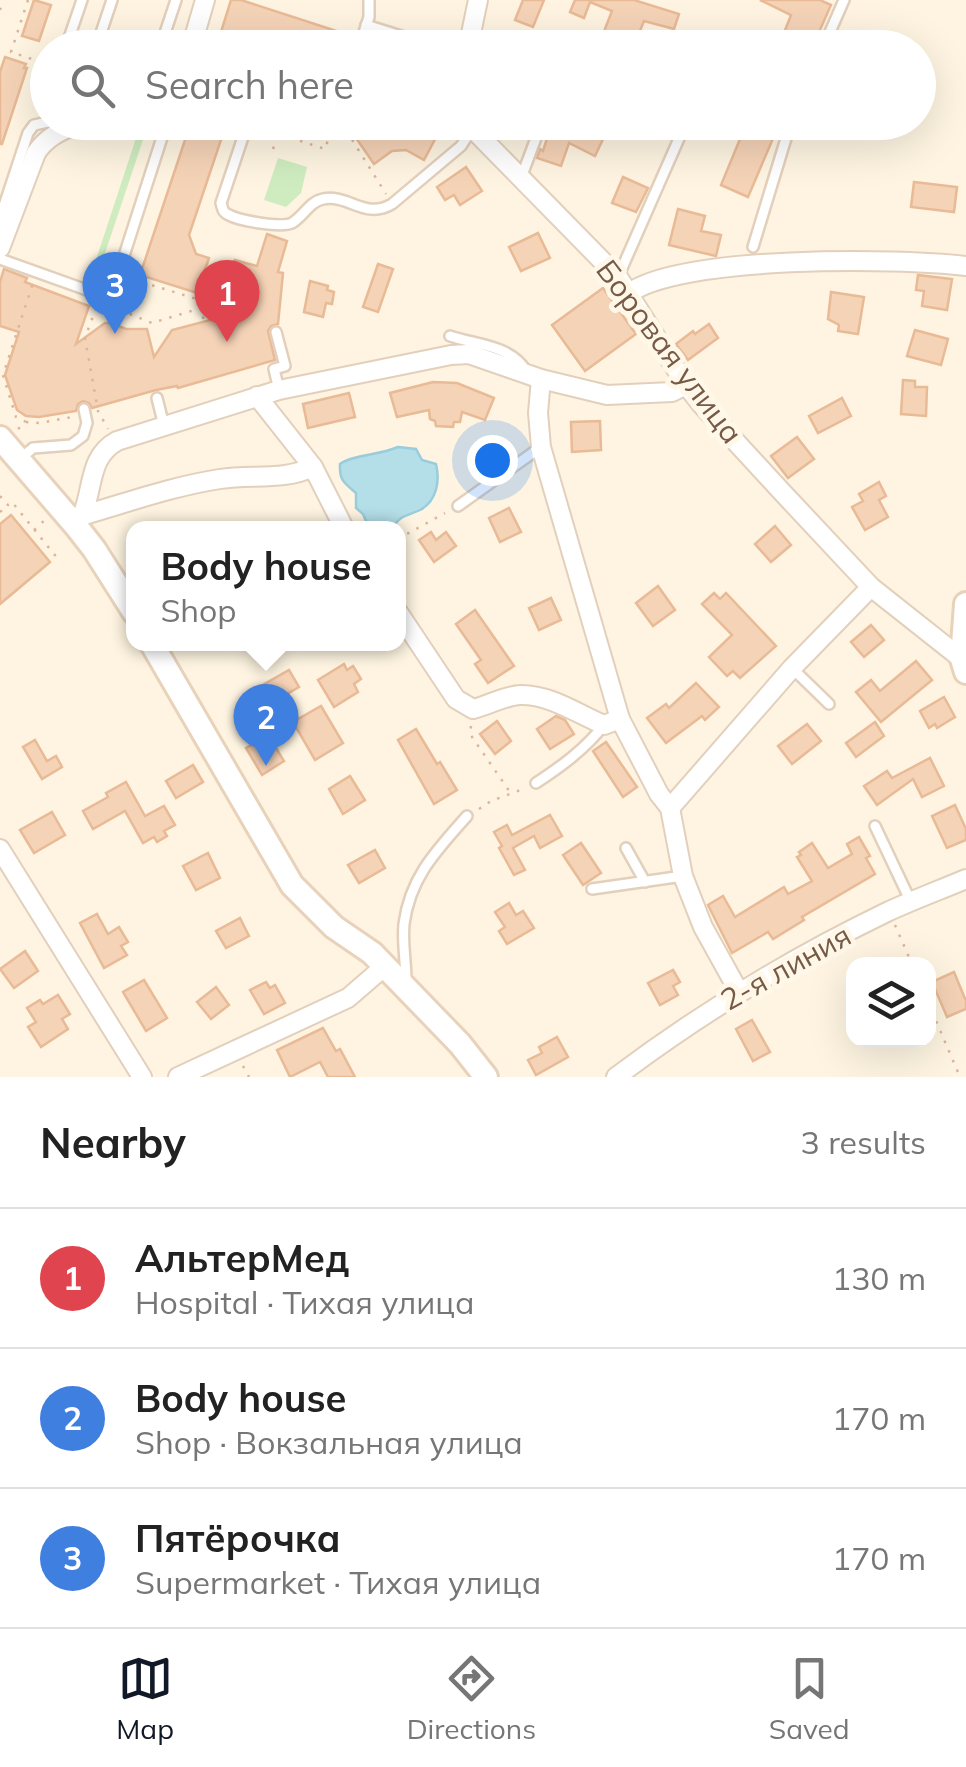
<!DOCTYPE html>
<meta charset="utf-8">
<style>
:root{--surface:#fff;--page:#f6f6f6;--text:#222;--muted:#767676;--line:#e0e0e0;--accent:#111827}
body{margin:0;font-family:Mulish,sans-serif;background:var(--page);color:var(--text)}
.controls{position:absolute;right:30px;bottom:30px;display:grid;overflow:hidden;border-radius:20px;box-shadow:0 10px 40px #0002}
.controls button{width:90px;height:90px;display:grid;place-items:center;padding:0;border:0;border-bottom:2px solid var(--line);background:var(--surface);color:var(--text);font:50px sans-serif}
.you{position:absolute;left:492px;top:460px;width:35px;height:35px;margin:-25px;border:8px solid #fff;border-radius:50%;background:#1a73e8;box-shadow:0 0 0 15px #1a73e833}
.badge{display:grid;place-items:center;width:65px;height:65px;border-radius:50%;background:var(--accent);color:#fff;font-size:32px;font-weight:700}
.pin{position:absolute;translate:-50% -82px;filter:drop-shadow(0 2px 5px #0008)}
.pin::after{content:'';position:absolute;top:52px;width:35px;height:30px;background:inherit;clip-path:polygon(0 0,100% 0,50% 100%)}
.popup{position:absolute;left:126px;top:521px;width:280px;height:130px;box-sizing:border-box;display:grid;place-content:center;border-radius:20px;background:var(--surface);filter:drop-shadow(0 2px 8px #0005);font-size:32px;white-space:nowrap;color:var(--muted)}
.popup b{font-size:38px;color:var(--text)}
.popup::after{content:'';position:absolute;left:50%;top:100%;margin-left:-20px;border:20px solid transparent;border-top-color:var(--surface)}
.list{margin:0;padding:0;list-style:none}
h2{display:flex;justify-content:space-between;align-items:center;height:130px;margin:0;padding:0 40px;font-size:42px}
h2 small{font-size:32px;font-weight:400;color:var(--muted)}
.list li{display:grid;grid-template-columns:65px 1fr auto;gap:30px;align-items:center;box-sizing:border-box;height:140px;padding:0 40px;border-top:2px solid var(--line)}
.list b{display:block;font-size:38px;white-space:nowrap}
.list p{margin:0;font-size:32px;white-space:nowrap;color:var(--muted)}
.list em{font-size:32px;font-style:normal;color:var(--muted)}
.icon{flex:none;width:55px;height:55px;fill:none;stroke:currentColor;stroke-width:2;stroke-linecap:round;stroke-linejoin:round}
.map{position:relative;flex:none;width:966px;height:1077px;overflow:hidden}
.search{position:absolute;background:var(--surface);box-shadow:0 10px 40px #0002;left:30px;right:30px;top:30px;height:110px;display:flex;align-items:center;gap:25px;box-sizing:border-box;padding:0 35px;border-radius:55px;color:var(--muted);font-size:38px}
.sheet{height:550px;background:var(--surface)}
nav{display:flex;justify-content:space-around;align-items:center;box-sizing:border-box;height:140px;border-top:2px solid var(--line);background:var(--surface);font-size:28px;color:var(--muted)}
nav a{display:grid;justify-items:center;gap:5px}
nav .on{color:var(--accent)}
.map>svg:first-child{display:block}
.green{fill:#ceecbf}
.water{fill:#b4dee8;stroke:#9acddb;stroke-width:2.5}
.building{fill:#f5d3b7;stroke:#e9ba96;stroke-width:2.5}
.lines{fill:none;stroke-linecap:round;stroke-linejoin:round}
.lane-casing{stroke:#e2d0bc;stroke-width:14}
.street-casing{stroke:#e2d0bc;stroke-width:22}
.secondary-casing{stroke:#e8d2ba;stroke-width:28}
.path{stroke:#dab69a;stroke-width:2.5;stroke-dasharray:2.5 8;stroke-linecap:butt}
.lane{stroke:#fff;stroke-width:9}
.street{stroke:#fff;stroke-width:18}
.secondary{stroke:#fff;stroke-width:22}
.labels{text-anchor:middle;stroke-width:10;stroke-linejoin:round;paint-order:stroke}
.street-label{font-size:30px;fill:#765a46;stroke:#fff7e8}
</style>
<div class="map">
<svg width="966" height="1077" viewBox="0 0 966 1077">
<rect width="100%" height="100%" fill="#fef4e1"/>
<g class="green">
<path d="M141,123l7,2 -53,158 -6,-2z"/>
<path d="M278,158l29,9 -6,26 -15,14 -22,-7z"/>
</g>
<path class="water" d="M398,447l18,2 6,11 14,4c4,17 1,37 -16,46 -12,6 -21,5 -27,18h-24l-6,-14 -7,-6v-15c-12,-10 -17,-13 -16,-29 12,-9 40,-9 58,-17z"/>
<g class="building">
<path d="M34,0l17,5 -12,36 -17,-5z"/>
<path d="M231,0h10l108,35 -4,13h-129z"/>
<path d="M523,0h21l-11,27 -18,-7z"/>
<path d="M575,0h59l45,14 -5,15 -30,-8 -11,27h-11l-21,-9 11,-28 -22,-9 -6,16 -14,-6z"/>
<path d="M760,0h60l11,5 -19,43h-34l13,-33z"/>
<path d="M5,57l21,7 -2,4h3l-25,76h-2v-72z"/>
<path d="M191,122h36l-38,113 7,19 13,4 -12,35 -57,-18z"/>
<path d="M371,122h60l10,6 -17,32 -18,-10 -14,1 -18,13 -20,-29z"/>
<path d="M552,122l35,12 5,-12h19l-16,34 -26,-13 -8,23 -24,-8 3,-9 3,2z"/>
<path d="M747,122h33l-32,75 -27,-12z"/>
<path d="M466,167l16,24 -22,14 -6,-10 -9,5 -8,-13z"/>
<path d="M623,177l25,11 -12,24 -24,-9z"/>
<path d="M914,182l43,5 -3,25 -43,-5z"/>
<path d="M678,209l27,7 -4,15 20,4 -5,21 -47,-11z"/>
<path d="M538,233l12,25 -29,13 -12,-24z"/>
<path d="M267,234l20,7 -9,31 5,1 -5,51 -7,2 -3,5 7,29 -97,28 -1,-2 -21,4 -64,18 -3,-5 -6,-2 -5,3 -2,7 -37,6 -13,-1 -9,-6 -12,-35 14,-43 -19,-6v-44l4,-13 23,9 -2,4 64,24 -13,38 29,-21h6l15,6h21l7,28 18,-27 46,-12 17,-58 22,6z"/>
<path d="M378,264l15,5 -15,43 -15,-5z"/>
<path d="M918,275l34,4 -5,31 -25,-4 2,-15 -8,-1z"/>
<path d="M310,281l18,5 -1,4 7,2 -2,12 -6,-1 -3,14 -19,-5z"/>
<path d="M603,288l33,46 -51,37 -33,-46z"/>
<path d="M831,292l33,5 -6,37 -20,-3 1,-6 -11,-6z"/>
<path d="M709,324l9,14 -30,22 -12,-16 17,-13 2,3z"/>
<path d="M915,330l33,9 -7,26 -34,-9z"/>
<path d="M903,380l12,1v6h12l-1,29 -25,-2z"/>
<path d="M433,382l24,1 37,15 -9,22 -23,-8 -2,10h-6l-1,5 -17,-1 -1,-5 -5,-2 -1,-9 -32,7 -7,-24z"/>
<path d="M349,393l6,24 -47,11 -5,-24z"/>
<path d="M842,398l9,18 -33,17 -9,-17z"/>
<path d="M600,421l1,29 -29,2 -1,-30z"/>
<path d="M797,437l17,22 -26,19 -17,-22z"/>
<path d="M879,482l7,14 -7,4 9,17 -23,13 -13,-23 11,-6 -4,-7z"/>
<path d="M509,508l12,24 -21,10 -11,-24z"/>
<path d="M11,515l39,47 -50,42v-80z"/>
<path d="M775,526l16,19 -20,17 -16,-18z"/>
<path d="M431,532l5,8 10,-8 10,14 -22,16 -15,-22z"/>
<path d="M658,586l17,24 -22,16 -17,-23z"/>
<path d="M714,593l6,6 6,-6 50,53 -36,32 -7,-7 -6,5 -18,-19 23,-22 -30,-31z"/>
<path d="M551,598l10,22 -22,10 -10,-22z"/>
<path d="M475,610l39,56 -26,17 -13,-19 6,-4 -25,-36z"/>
<path d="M871,625l13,15 -20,17 -13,-15z"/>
<path d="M916,661l16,19 -51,42 -25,-30 15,-12 9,11z"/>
<path d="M344,664l3,6 6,-4 8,13 -7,5 4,8 -24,15 -16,-27z"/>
<path d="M289,670l10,17 -28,16 -10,-17z"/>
<path d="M696,683l23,24 -14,13 -3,-4 -36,27 -19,-25 19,-14 3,4z"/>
<path d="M944,697l11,20 -18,11 -2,-4 -6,4 -9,-17z"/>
<path d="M321,706l22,37 -28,17 -22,-38z"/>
<path d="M556,716l9,4 9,14 -24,15 -13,-20z"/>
<path d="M497,721l14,20 -16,13 -15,-20z"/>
<path d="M875,722l9,14 -28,21 -10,-14z"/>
<path d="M807,724l14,17 -29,23 -14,-18z"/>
<path d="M416,729l21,35 3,-2 17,28 -23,14 -36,-64z"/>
<path d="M268,735l16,26 -22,14 -16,-27z"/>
<path d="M35,740l12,21 9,-5 6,11 -20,12 -19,-32z"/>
<path d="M606,742l31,45 -14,10 -30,-46z"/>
<path d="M930,758l14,28 -22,11 -9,-18 -36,26 -13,-19 23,-15 5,7z"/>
<path d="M193,765l10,17 -27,16 -10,-17z"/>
<path d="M350,776l15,24 -22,14 -14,-25z"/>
<path d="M126,782l19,34 19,-10 11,19 -11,6 3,5 -10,6 -3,-5 -11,6 -18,-32 -32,18 -10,-18 25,-14 -2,-4z"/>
<path d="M955,805l11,24v11l-19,8 -15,-32z"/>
<path d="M52,812l13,23 -31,18 -14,-23z"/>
<path d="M550,815l12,21 -22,12 -6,-12 -21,12 12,22 -11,5 -15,-27 3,-2 -8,-14 13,-7 5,10z"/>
<path d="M859,837l11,19 -4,2 9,16 -73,43 2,3 -31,19 -5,-7 -36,21 -24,-48 15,-9 12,21 49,-30 4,7 24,-13 -15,-24 4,-2 -2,-3 13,-9 16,25 24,-14 -5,-10z"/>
<path d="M581,843l20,30 -18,12 -20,-30z"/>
<path d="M375,850l10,18 -26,15 -11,-18z"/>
<path d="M208,853l12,25 -24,12 -13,-24z"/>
<path d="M509,903l7,12 7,-4 11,17 -27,16 -8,-13 6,-4 -10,-15z"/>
<path d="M97,914l11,20 11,-7 9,15 -7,4 6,9 -23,13 -24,-45z"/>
<path d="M240,918l9,18 -23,12 -10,-17z"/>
<path d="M25,951l13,20 -24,17 -14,-19z"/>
<path d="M673,970l7,12 -7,4 5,9 -18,10 -12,-22z"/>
<path d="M954,972l12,29v8l-19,8 -15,-35z"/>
<path d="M144,980l23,38 -21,13 -23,-39z"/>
<path d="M266,982l4,6 5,-3 10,18 -21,11 -14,-24z"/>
<path d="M216,987l13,18 -18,14 -14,-17z"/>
<path d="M58,995l12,19 -8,5 6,10 -27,18 -13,-20 8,-5 -9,-14 13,-8 3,4z"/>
<path d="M752,1020l18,32 -17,9 -17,-32z"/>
<path d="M323,1028l13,23 4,-2 15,28h-27l-8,-15 -30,15 -13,-27z"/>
<path d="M557,1037l11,20 -32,18 -8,-15 14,-7 -3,-6z"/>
</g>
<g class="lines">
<defs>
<g id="lane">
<path d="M366,25l73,23"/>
<path d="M71,48l-3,-7 14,-41"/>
<path d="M96,48l16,-48"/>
<path d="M160,48l16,-48"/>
<path d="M359,48l10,-31v-17"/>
<path d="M823,48l21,-48"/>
<path d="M248,122l-27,81c2,6 1,9 8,12 11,6 52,13 63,8 12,-7 17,-21 31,-24 26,-5 42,21 69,5l69,-58 11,-17"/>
<path d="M521,178l21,-56"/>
<path d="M0,218l28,-85 6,-8 14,-3"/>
<path d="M753,247l38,-125"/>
<path d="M0,259l98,35 14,-1 55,-171"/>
<path d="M619,275l62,-141"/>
<path d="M276,332l9,34 -11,3 5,21"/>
<path d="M450,336c26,9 61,9 76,35"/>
<path d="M157,398l7,28"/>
<path d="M21,458l12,-10 38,-3 12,-9 4,-13 -3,-14"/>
<path d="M458,506l83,-59"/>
<path d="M792,668l37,36"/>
<path d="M536,783c26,-17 49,-34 68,-58"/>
<path d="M875,826l36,76"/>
<path d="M626,848l19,34"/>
<path d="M592,889l91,-13"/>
<path d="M406,980c0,-18 -4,-38 -2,-56 6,-47 33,-74 63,-108"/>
</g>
<g id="street">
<path d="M191,48l14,-48"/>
<path d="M468,48l10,-48"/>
<path d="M466,122l152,155 68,108 15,19 81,88 89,95 91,72"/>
<path d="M0,248l36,-95c11,-17 27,-23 45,-31"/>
<path d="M628,294c51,-39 271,-36 338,-28"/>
<path d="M541,379l-3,34 3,34 79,272 39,75 11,14 13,68 20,51 36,65"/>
<path d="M257,396l56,71 31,61"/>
<path d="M84,515c45,-13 90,-29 136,-36 32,-5 63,2 93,-12"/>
<path d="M76,526c20,-28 8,-67 41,-85l162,-51 172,-35 18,-1 72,25 66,16 65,-3 14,-7"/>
<path d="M398,612l58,87 17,10c16,-4 31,-13 47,-14 29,-1 58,19 84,30l16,-6"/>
<path d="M670,808l122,-140 79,-81"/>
<path d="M0,849l142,228"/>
<path d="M178,1077l170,-79 37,-32"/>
<path d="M616,1077c85,-64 176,-119 271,-165 26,-12 53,-22 79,-33"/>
</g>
<g id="secondary">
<path d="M0,438l76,88 18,23 40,63"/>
<path d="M966,604l-4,55 4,13"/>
<path d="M152,644l140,241 42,42 38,26 88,91 26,33"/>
</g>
</defs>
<use href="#lane" class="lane-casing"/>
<use href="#street" class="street-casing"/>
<use href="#secondary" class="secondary-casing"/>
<g class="path">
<path d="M28,0l-17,52 24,8"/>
<path d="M0,10l3,-10"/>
<path d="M294,122l36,12 17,-12"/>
<path d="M341,122l45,72"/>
<path d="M260,128l65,21 5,-15"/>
<path d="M283,135l4,-13"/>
<path d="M273,149l5,-14"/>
<path d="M132,279l68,21 12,-41"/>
<path d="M96,308l-11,30 13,73 10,18"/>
<path d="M120,310l32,13 49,-15 3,14"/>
<path d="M26,422l-10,-5 -13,-42 30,-92"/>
<path d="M18,429l8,-7 14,1 32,-6"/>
<path d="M0,496l8,9 4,-3 46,57"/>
<path d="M0,512l7,-6"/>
<path d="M34,530l12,-11"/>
<path d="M398,539l47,-26"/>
<path d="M471,726l-1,8 42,61"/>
<path d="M479,809l12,-8 35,-13"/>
<path d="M895,925l17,39"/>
<path d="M928,1002l32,75"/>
<path d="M243,1066l6,11"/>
</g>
<use href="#lane" class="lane"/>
<use href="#street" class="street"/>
<use href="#secondary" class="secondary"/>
</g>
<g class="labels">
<g class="street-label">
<text transform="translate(669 352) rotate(53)" y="10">Боровая улица</text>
<text transform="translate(786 968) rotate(-29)" y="10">2-я линия</text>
</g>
</g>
</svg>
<div class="controls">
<button><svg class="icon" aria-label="layers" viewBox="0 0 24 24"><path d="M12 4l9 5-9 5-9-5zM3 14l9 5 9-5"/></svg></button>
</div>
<div class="you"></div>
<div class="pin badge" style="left:227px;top:342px;background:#e0444e">1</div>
<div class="pin badge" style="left:266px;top:766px;background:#3f7fe0">2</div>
<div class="popup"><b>Body house</b>Shop</div>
<div class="pin badge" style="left:115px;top:334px;background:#3f7fe0">3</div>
<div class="search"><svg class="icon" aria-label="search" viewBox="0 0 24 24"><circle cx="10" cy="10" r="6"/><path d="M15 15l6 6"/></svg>Search here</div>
</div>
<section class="sheet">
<h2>Nearby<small>3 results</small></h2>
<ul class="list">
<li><span class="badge" style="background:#e0444e">1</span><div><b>АльтерМед</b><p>Hospital · Тихая улица</p></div><em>130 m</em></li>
<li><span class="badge" style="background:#3f7fe0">2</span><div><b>Body house</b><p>Shop · Вокзальная улица</p></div><em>170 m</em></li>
<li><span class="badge" style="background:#3f7fe0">3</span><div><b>Пятёрочка</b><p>Supermarket · Тихая улица</p></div><em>170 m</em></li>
</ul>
</section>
<nav>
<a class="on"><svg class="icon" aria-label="map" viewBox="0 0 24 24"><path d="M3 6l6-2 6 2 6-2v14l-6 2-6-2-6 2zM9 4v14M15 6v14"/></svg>Map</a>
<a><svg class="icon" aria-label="directions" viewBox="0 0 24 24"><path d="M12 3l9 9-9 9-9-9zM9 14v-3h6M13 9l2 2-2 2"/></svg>Directions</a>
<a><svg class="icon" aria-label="saved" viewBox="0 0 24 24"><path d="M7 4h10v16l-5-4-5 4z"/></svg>Saved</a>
</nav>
